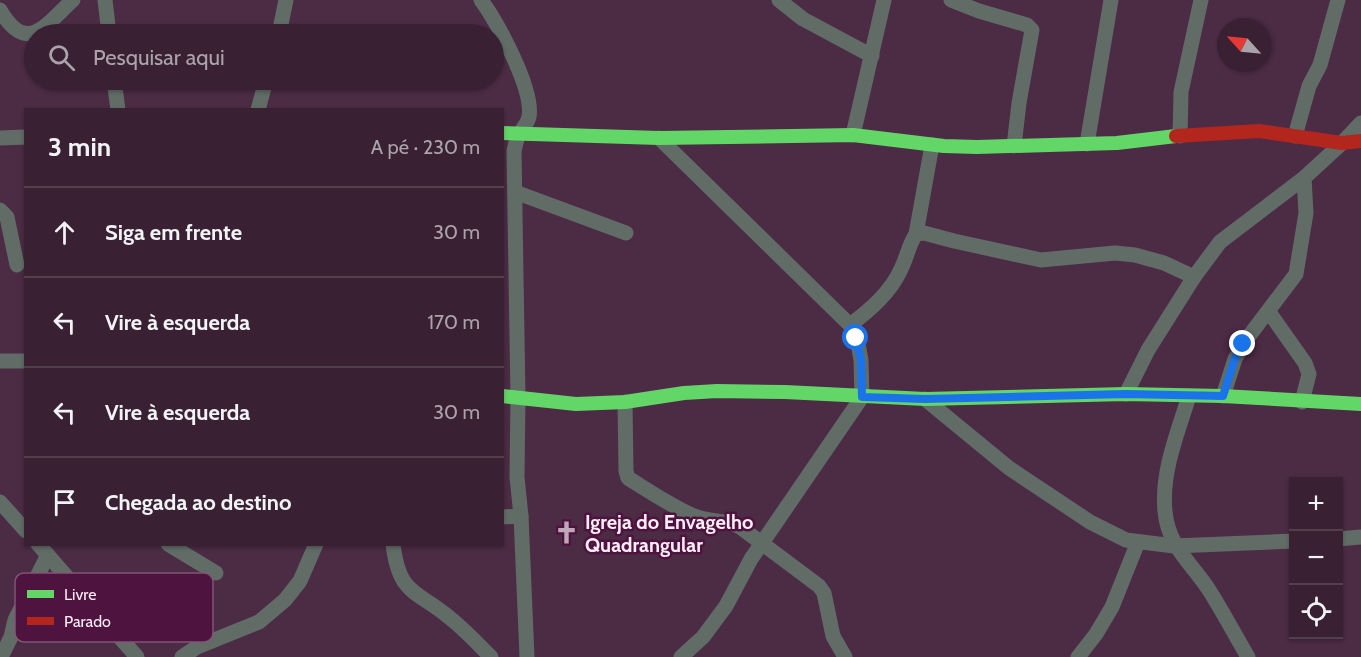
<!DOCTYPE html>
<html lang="pt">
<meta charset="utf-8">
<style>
:root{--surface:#392033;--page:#40283b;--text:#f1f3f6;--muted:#aba3ac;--line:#533e4e}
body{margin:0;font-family:Cabin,sans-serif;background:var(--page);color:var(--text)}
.controls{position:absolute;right:18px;bottom:18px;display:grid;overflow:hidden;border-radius:0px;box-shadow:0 2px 4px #0004}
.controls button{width:54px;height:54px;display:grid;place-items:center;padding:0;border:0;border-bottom:2px solid var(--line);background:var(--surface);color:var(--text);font:30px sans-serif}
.compass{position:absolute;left:1217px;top:18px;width:54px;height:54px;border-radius:50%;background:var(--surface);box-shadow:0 2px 4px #0004;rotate:297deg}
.stop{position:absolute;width:18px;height:18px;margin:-14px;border:4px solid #1a73e8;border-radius:50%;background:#fff}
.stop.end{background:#1a73e8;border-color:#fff;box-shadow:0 2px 6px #0008}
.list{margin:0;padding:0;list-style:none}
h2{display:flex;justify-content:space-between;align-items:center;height:78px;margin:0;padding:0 24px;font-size:26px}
h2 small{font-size:20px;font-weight:400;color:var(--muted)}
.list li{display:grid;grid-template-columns:39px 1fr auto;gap:18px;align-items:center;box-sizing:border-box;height:90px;padding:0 24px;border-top:2px solid var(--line)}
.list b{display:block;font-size:22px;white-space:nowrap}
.list em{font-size:20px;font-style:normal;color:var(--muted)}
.icon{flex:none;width:33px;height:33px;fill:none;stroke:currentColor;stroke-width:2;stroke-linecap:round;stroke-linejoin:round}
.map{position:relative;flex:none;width:1361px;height:657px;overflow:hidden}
.search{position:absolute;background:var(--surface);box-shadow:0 2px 4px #0004;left:24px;top:24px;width:480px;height:66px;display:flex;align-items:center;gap:15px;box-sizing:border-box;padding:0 21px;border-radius:33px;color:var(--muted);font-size:22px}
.panel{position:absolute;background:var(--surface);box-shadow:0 2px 4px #0004;left:24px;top:108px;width:480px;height:438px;border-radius:0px}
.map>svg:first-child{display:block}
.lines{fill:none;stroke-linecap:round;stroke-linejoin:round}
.street{stroke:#616c67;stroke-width:15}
.fast{stroke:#63d668;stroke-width:14}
.jam{stroke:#b3261e;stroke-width:14}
.route{stroke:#1a73e8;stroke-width:8}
.labels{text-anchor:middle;stroke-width:5;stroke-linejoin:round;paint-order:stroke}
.poi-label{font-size:20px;font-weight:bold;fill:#fcedf6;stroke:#4f1340;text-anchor:start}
.key{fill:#4f1340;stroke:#835477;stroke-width:1.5}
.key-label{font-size:16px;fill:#fcedf6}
</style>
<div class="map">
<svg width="1361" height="657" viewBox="0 0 1361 657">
<rect width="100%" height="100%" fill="#4c2b44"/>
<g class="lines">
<g class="street">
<path d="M105,0l4,34"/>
<path d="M481,0c16,22 53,89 48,117 -2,8 -8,13 -11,20 -2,4 -3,10 -4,14l4,246 -1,80 4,39 6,141"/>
<path d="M779,0l24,19 69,37"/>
<path d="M951,0l28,11 48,14 5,5 -13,73 -5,43"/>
<path d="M0,10c27,46 45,15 73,-10"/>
<path d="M279,34l7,-34"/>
<path d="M114,80l4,30"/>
<path d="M258,110l8,-30"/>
<path d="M853,135l31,-135"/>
<path d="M1180,136l1,-44 20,-92"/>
<path d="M1295,136l14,-50 11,-21 18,-65"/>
<path d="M0,138l26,-1"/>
<path d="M659,138l191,187 7,13 4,22 1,37 -111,162 -25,47 -23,31 -22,20"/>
<path d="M1087,144l24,-144"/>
<path d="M515,192l111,41"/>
<path d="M0,210l7,7 10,48"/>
<path d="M916,234l8,-1 30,8 87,19 74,-7 20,2 29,8 30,14"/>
<path d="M1269,312l36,51 4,11 -7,28"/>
<path d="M850,325c20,-15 41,-33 51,-56 6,-12 8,-25 15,-35l16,-89"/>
<path d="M0,361h26"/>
<path d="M1126,394l22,-44 46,-73 26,-35 84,-64 38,-35 19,-20"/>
<path d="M1189,396c-11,36 -28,76 -24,115 3,36 26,51 44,79 14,22 26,45 39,67"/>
<path d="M1223,396l12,-37 8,-15 53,-70 10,-61 -2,-35"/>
<path d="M925,399l84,69 81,54 36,18 48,6 120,-5"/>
<path d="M625,402l1,69 2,7c21,13 43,28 66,38 16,7 32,3 46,11l79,59 5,7 9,43 12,21"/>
<path d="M0,502l26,29"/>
<path d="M502,517l19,-1"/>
<path d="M1338,539l23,-2"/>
<path d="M38,544l99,113"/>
<path d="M168,544l48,29"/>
<path d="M393,544c6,52 24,46 57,74 15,12 28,26 41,39"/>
<path d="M1,657l10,-20 4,-17 33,-65"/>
<path d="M182,657l15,-10 62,-25 26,-22 15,-19 16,-37"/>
<path d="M1078,657l18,-23 16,-27 26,-65"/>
</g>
<g class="fast">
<path d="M502,133l157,5 194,-3 91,11 33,1 140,-4 59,-7"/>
<path d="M502,396l74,8 49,-2 59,-9 33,-2 68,1 140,7 201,-5 97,2 138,8"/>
</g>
<path class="jam" d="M1176,136l83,-5 83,12 19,-2"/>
</g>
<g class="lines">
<path class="route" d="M856,338l5,22 1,37 63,2 201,-5 97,2 12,-38 8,-14"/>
</g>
<defs>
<symbol id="church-bare" viewBox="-9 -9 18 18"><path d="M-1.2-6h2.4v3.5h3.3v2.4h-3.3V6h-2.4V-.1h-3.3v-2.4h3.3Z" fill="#bea9b8" stroke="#4f1340" stroke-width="2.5" paint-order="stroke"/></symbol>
</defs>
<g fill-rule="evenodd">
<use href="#church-bare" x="550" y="516" width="33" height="33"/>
</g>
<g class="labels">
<g class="poi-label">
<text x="585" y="529">Igreja do Envagelho<tspan x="585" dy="23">Quadrangular</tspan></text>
</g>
</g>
<rect x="15" y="573" width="198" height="69" rx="9" class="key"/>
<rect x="27" y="590" width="27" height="8" fill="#63d668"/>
<rect x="27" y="617" width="27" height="8" fill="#b3261e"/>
<g class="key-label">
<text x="64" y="600">Livre</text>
<text x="64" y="627">Parado</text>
</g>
</svg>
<div class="controls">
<button>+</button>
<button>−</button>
<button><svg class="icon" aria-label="locate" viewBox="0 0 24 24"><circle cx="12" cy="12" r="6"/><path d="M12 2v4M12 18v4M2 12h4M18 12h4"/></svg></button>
</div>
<svg class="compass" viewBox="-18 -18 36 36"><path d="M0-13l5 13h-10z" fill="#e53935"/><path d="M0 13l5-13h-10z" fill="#aba3ac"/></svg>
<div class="stop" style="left:856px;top:338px"></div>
<div class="stop end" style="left:1243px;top:344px"></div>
<div class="search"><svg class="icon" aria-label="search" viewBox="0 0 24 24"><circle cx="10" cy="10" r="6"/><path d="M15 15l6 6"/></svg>Pesquisar aqui</div>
<section class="panel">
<h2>3 min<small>A pé · 230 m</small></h2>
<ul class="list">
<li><svg class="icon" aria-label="ahead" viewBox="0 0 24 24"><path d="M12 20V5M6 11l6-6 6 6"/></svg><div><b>Siga em frente</b></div><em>30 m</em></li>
<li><svg class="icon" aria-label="left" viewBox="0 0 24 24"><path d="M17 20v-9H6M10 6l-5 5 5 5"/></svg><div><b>Vire à esquerda</b></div><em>170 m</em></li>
<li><svg class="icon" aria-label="left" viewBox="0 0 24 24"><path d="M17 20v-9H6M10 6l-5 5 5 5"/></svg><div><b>Vire à esquerda</b></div><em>30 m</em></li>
<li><svg class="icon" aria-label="arrive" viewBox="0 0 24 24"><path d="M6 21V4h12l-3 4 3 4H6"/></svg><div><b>Chegada ao destino</b></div></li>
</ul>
</section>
</div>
